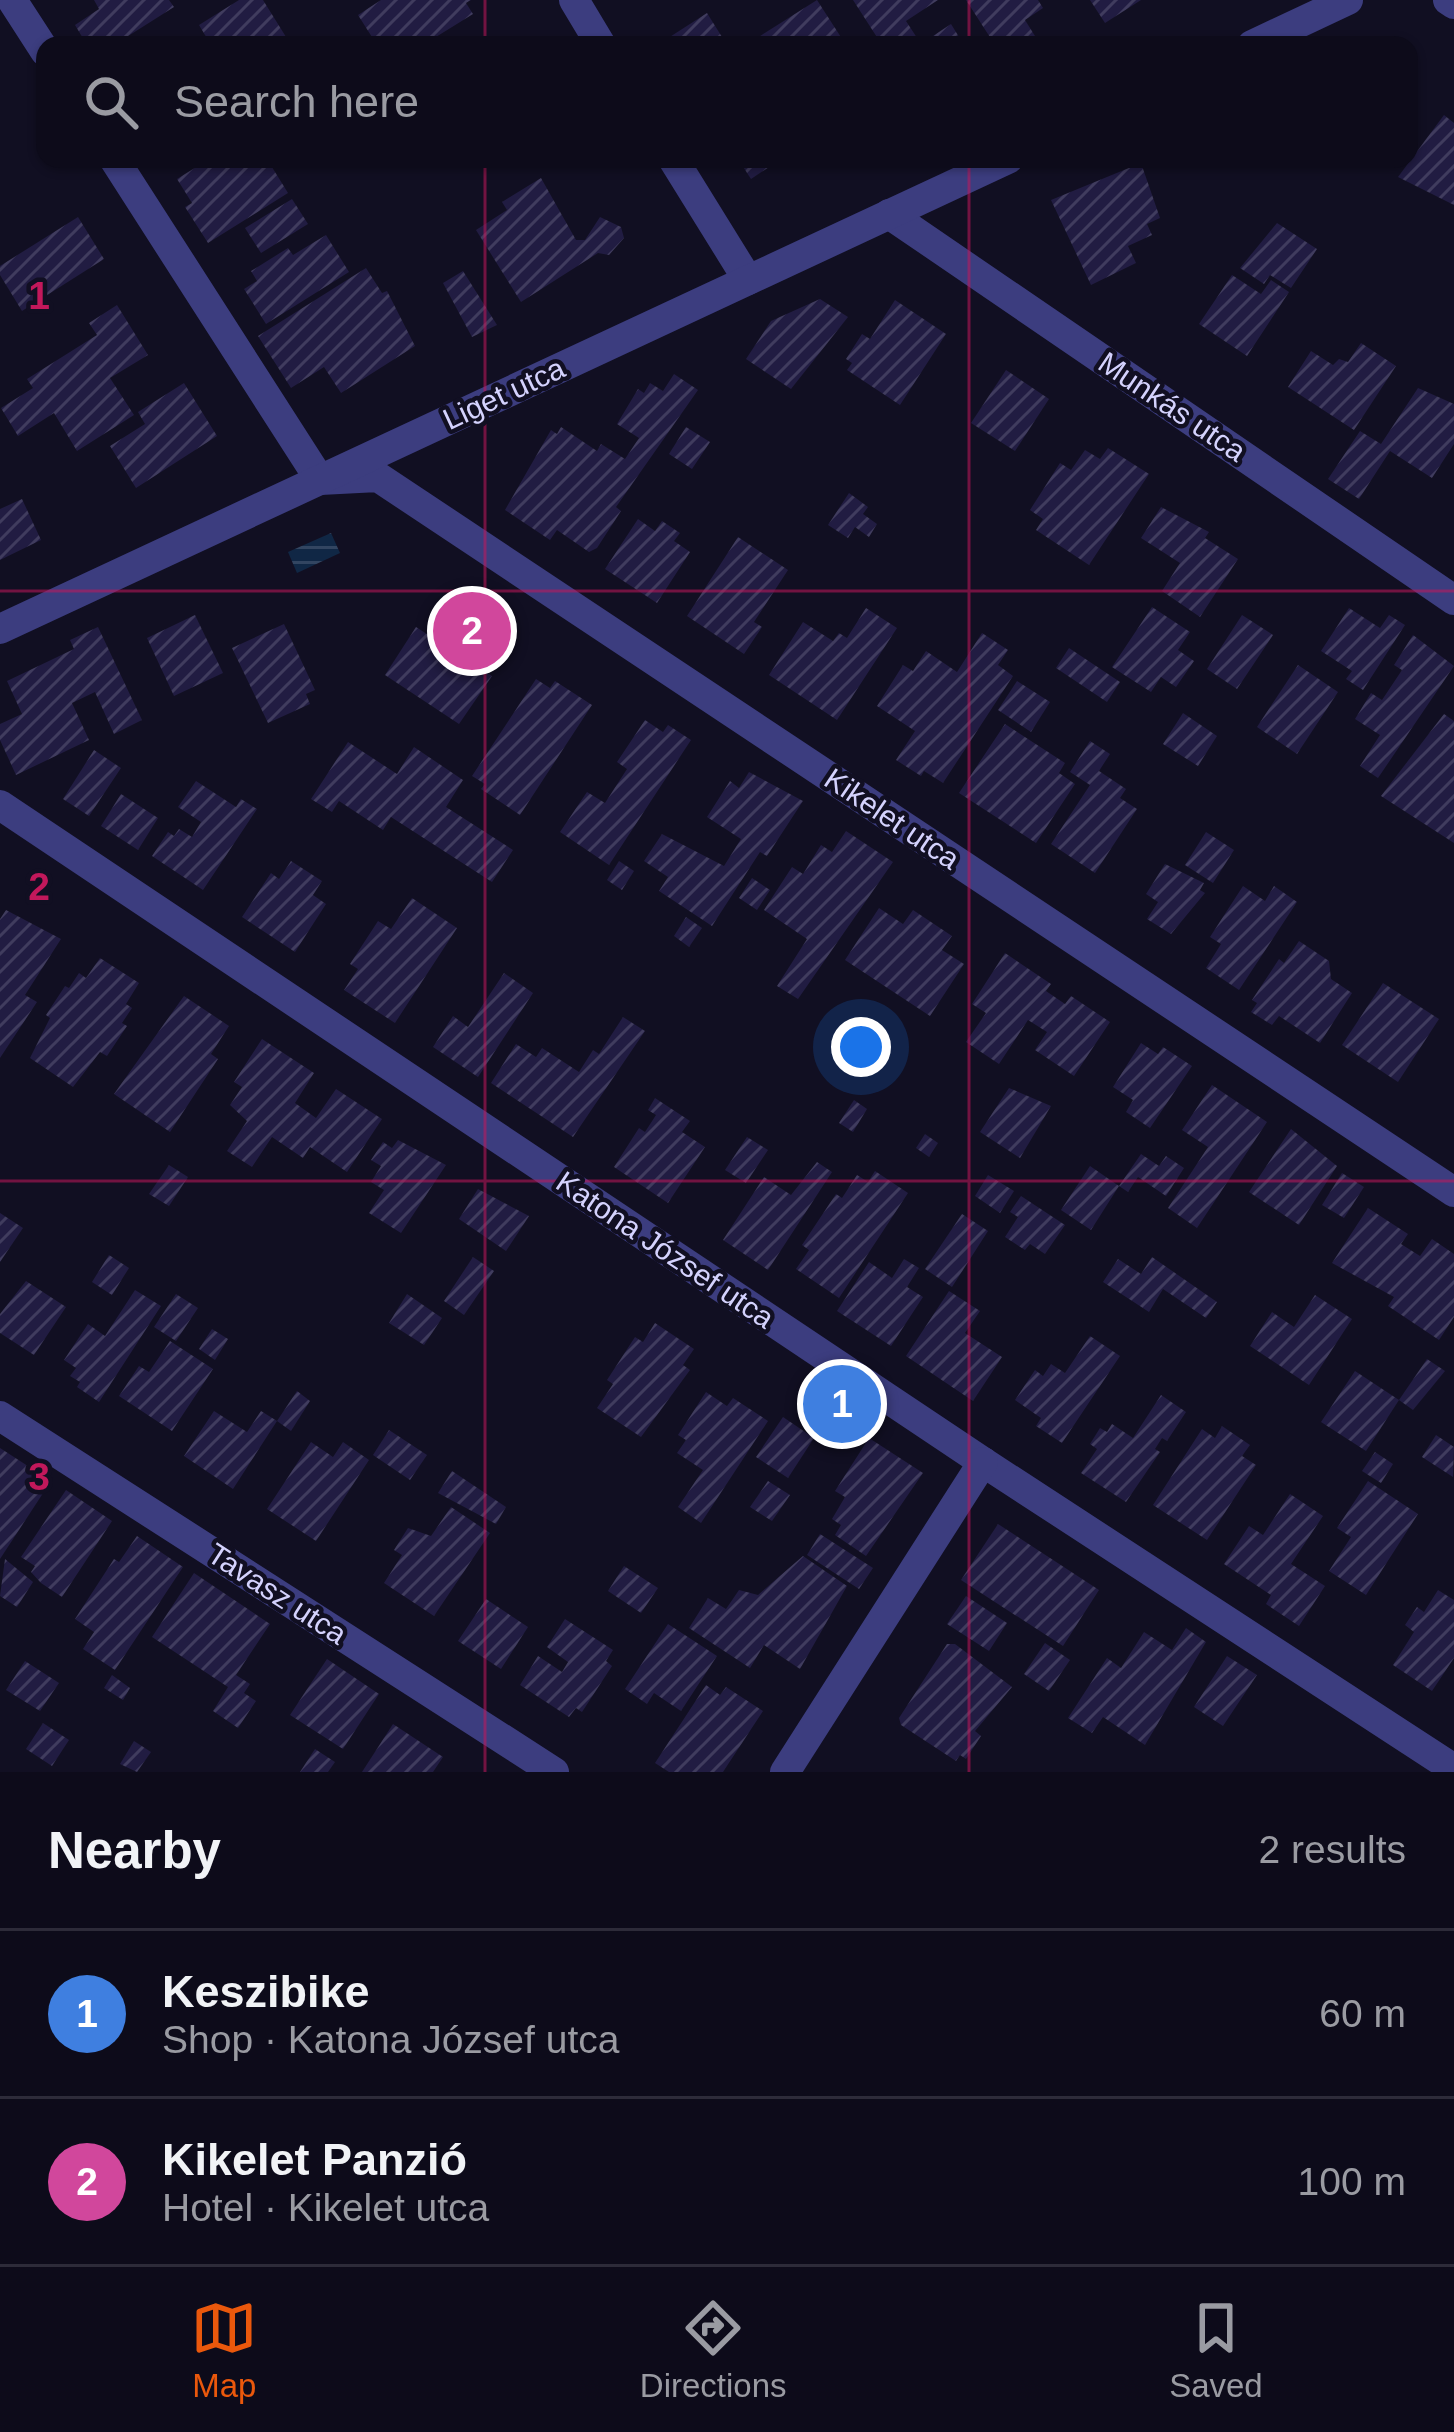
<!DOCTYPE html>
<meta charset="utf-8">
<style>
:root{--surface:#0d0b1a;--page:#1b1927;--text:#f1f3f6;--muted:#9a9ba2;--line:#2d2b39;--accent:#ea580c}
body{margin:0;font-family:Helvetica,sans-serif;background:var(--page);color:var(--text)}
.you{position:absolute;left:861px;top:1047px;width:42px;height:42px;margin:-30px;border:9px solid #fff;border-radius:50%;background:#1a73e8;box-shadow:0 0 0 18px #1a73e833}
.badge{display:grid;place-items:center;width:78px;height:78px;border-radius:50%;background:var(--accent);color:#fff;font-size:39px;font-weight:700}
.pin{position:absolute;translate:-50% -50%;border:6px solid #fff;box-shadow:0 3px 12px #0006}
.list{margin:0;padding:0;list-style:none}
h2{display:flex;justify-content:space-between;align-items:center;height:156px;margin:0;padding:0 48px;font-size:51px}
h2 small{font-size:39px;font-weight:400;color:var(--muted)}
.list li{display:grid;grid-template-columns:78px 1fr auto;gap:36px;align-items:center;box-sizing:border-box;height:168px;padding:0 48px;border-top:3px solid var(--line)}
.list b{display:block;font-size:45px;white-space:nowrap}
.list p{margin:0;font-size:39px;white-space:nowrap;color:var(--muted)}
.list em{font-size:39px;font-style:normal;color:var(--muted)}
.icon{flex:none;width:66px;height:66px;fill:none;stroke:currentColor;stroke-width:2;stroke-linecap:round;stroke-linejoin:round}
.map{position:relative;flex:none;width:1454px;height:1772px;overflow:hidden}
.search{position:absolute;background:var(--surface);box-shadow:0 3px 9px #0004;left:36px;right:36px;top:36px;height:132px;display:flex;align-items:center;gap:30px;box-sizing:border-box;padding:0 42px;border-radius:24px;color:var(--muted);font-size:45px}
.sheet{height:492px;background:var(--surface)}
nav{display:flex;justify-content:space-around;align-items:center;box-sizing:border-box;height:168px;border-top:3px solid var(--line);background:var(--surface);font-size:33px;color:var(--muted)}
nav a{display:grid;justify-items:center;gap:6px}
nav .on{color:var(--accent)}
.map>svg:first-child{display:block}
.water{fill:url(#water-rules)}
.building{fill:url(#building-hatch)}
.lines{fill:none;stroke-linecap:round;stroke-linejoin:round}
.street{stroke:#3c3d7f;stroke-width:30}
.grid{fill:none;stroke:#c2185b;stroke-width:3;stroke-opacity:0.55}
.labels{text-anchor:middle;stroke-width:9;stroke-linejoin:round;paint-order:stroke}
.street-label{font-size:30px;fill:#d4d2fd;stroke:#110f22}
.grid-label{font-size:39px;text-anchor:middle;font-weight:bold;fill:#c2185b;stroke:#110f22;stroke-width:9;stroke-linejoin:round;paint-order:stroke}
</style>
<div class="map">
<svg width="1454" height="1772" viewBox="0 0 1454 1772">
<defs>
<pattern id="water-rules" width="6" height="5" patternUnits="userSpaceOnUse" patternTransform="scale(3)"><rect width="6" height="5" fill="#102745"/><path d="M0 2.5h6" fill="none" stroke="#324561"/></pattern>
<pattern id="building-hatch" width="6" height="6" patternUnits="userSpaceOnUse" patternTransform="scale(3)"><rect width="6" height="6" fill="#211c42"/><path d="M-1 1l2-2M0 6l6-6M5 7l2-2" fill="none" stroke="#403c5e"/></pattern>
</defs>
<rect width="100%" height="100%" fill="#110f22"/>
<path class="water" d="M331,533l9,20 -43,20 -9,-21z"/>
<g class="building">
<path d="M94,0h75l5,7 -60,38h-27l-12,-20 24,-16z"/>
<path d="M239,0h24l28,45h-92l9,-5 -9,-15z"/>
<path d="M381,0h90l-5,3 7,11 -50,31h-46l-19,-30z"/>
<path d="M817,0l29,45h-85l-4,-7z"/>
<path d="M853,0h85l-32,21 15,23 30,-20 13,21h-82z"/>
<path d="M966,0h72l5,8 -18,12 10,16 -14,9h-26z"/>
<path d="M1090,0h51l-36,23z"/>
<path d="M707,13l20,32h-63l-2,-3z"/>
<path d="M1444,115l10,8v82l-56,-28z"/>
<path d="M209,159h58l21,34 -80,50 -23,-36 7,-4 -15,-24z"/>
<path d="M738,159h43l-30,20z"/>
<path d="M1141,163l19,55 -13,6 5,11 -24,11 8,17 -45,22 -40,-85z"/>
<path d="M541,178l35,62h9l15,-23 21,10 3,11 -15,17 -11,-2 -77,49 -45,-72 31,-20 -5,-8z"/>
<path d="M292,199l16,25 -47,29 -16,-25z"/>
<path d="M78,217l26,42 -82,52 -22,-36v-9z"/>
<path d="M1277,223l40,26 -26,39 -21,-13 -6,9 -24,-16z"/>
<path d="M326,235l23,37 -83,52 -22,-35 13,-8 -6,-10 37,-23 5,7z"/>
<path d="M366,268l16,25 5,-2 28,55 -74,47 -17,-26 -33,21 -33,-52z"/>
<path d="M463,271l34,54 -25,12 -29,-54z"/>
<path d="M1232,275l29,19 10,-14 18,12 -42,64 -48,-32z"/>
<path d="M820,299l28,18 -57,72 -45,-30 25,-38z"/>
<path d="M895,300l51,34 -46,71 -53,-35 5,-7 -6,-4 16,-25 8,5z"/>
<path d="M117,305l31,50 -38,23 24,37 -57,36 -23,-38 -36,23 -17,-28 32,-20 -6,-9 70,-44 -8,-12z"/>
<path d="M1361,343l35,23 -42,64 -66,-43 23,-36 22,14 6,-6 9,3z"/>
<path d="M1006,370l43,29 -34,52 -44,-28z"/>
<path d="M674,374l24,16 -82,117 5,4 -24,37 -8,4 -32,-22 -7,10 -45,-30 46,-80 6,4 4,-7 36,24 4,-7 24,15 14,-21 -22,-14 21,-35 6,4 6,-10 13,8z"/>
<path d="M184,383l33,53 -81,52 -26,-42 35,-22 -7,-12z"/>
<path d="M1418,388l36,16v40l-22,34 -42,-27 -31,48 -31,-20 32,-48 21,13z"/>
<path d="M686,427l24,15 -18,27 -23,-15z"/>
<path d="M1108,448l41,26 -60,91 -53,-35 7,-11 -13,-9 30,-47 11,7 14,-20 15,9z"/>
<path d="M849,493l19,14 -5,7 14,10 -8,13 -14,-10 -7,11 -20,-13z"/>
<path d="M22,499l19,41 -41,20v-51z"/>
<path d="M1161,507l48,25 -4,6 33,21 -38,58 -38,-26 18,-28 -39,-25z"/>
<path d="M638,519l17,12 7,-10 18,12 -6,8 16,11 -33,51 -52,-34z"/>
<path d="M738,537l50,33 -34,52 8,5 -18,27 -57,-38z"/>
<path d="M1152,607l38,25 -12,18 16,11 -18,26 -15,-10 -10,15 -39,-25z"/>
<path d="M866,608l31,20 -60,92 -68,-45 34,-53 30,19 6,-8 8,5z"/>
<path d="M1349,608l31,20 9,-13 16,10 -42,65 -17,-11 6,-8 -31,-20z"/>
<path d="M195,615l28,58 -49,23 -27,-58z"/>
<path d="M1242,615l31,20 -36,54 -30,-20z"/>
<path d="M284,624l31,66 -9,4 4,10 -42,19 -36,-75z"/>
<path d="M98,627l44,93 -28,14 -19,-42 -23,11 17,37 -73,35 -16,-35v-16l22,-10 -15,-33 67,-32 -4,-9z"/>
<path d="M416,627l76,49 -33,48 -74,-49z"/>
<path d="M982,633l26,17 -10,15 15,11 -70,107 -19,-12 -3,5 -25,-16 19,-29 -38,-25 26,-41 10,6 13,-20 31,21z"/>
<path d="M1413,635l41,31 -76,112 -18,-12 20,-31 -25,-16 16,-26 11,7 20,-30 -8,-5z"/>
<path d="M1069,648l51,34 -13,20 -51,-34z"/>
<path d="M1298,665l40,27 -41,62 -40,-27z"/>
<path d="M536,679l14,9 5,-7 37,24 -72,110 -39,-26 4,-5 -13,-8z"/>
<path d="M1017,681l33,21 -19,30 -33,-22z"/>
<path d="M1183,713l34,23 -19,30 -35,-22z"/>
<path d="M1444,714l10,7v122l-73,-47z"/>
<path d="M645,720l18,12 5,-7 23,15 -82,125 -49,-33 27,-40 18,11 22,-34 -10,-7z"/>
<path d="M1005,724l60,39 -6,10 16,11 -39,59 -77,-50z"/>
<path d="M1090,741l20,13 -11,17 27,18 -6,9 17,11 -42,64 -44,-29 39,-59 -20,-13z"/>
<path d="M348,742l49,32 17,-27 49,33 -17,27 67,43 -21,32 -101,-65 -8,13 -44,-29 -7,11 -21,-13z"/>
<path d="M94,750l27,18 -32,48 -26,-17z"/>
<path d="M749,772l54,29 -36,55 -7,-4 -48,74 -53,-35 9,-14 -24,-16 18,-27 62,32 17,-27 -34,-22 23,-36 9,7z"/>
<path d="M196,781l40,26 5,-8 16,10 -54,81 -51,-34 16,-24 6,4 5,-7 13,8 9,-15 -23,-15z"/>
<path d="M121,794l37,24 -20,32 -37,-24z"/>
<path d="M846,831l47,31 -95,137 -21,-13 30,-47 -43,-29 28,-43 11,7 18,-29 11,7z"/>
<path d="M1206,832l28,18 -21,33 -28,-18z"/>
<path d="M291,861l31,20 -9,14 13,9 -31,48 -53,-35 29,-44 8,6z"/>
<path d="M619,861l15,10 -12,19 -15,-10z"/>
<path d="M1165,864l39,19 -4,7 5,3 -34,41 -24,-15 11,-17 -12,-8z"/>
<path d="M752,878l18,12 -13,20 -18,-12z"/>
<path d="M1243,886l22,15 9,-15 23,16 -58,88 -33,-22 15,-24 -11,-7z"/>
<path d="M412,898l45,30 -62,95 -51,-33 14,-21 -8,-5 28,-43 13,8z"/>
<path d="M879,908l24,16 10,-14 39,26 -10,14 22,14 -34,52 -85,-56z"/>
<path d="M6,910l55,29 -36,56 12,7 -37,56v-139z"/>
<path d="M686,917l16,11 -13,19 -15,-11z"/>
<path d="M1299,941l30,20 2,18 21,14 -32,50 -41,-27 -7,9 -21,-13 6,-9 -5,-3 27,-41 5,4z"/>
<path d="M1005,953l46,31 -5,7 19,13 6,-8 39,26 -36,54 -39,-26 12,-18 -19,-12 -29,44 -33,-22 20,-29 -14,-9z"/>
<path d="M100,958l39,25 -13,21 6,4 -10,15 5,3 -20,30 -7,-4 -27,35 -43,-29 20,-40 -4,-3 19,-29 4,2 10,-15 7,5z"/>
<path d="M504,973l29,20 -55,84 -45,-30 20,-31 15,11z"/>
<path d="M1383,983l56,36 -41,63 -56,-37z"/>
<path d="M184,996l45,30 -18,28 7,5 -48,73 -56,-38z"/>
<path d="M623,1017l22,14 -72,106 -82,-54 25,-39 20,13 6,-9 37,24 14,-22 6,4z"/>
<path d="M262,1039l52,34 -19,30 21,15 20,-29 46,30 -35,53 -37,-25 -7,11 -31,-21 -20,30 -25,-16 20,-30 -17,-16 12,-18 -8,-5z"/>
<path d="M1141,1043l17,11 5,-7 29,19 -42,62 -24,-16 7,-12 -20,-13z"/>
<path d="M1212,1085l55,37 -70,106 -29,-20 40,-61 -26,-17z"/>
<path d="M1009,1088l42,18 -31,52 -40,-26z"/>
<path d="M655,1098l35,23 -8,11 23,15 -37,56 -54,-36 25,-39 6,4 11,-17 -8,-5z"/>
<path d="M854,1100l13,9 -14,23 -14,-9z"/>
<path d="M1291,1129l46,37 -38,59 -50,-33z"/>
<path d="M925,1134l13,9 -9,14 -13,-9z"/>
<path d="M747,1137l21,13 -22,33 -21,-13z"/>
<path d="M398,1140l48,25 -45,68 -32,-20 15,-23 -13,-8 10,-16 -10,-6 12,-18 9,6z"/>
<path d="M1141,1154l18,12 7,-10 18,12 -18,28 -28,-19 -10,15 -9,-6z"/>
<path d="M817,1162l15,10 -64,98 -45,-30 41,-63 27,18z"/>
<path d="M169,1165l19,12 -19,29 -20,-12z"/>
<path d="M1090,1166l29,20 -28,44 -30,-20z"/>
<path d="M875,1171l33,22 -69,105 -43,-29 13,-19 -7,-5 34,-51 6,4 15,-23 11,7z"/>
<path d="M1342,1173l22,14 -20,31 -22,-13z"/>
<path d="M988,1175l26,16 -14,22 -25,-17z"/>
<path d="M478,1189l51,27 -23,35 -47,-32z"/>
<path d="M1021,1196l44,29 -20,29 -15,-10 -5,6 -20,-13 13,-20 -8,-5z"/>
<path d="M1368,1208l40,26 -7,10 19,12 12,-17 22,15v63l-15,23 -51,-34 6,-9 -62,-34z"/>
<path d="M0,1213l23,15 -23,34z"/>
<path d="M962,1214l26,17 -36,56 -27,-18z"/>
<path d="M109,1255l20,13 -17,27 -20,-13z"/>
<path d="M473,1257l21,14 -30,44 -20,-14z"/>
<path d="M1152,1257l65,45 -11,16 -43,-29 -14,23 -46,-30 15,-23 23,15z"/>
<path d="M904,1259l15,9 -12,19 16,10 -32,49 -54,-35 32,-49 23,16z"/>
<path d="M26,1281l40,26 -32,48 -34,-22v-19z"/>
<path d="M135,1290l26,16 -62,96 -22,-15 3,-5 -10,-6 6,-8 -12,-8 24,-36 17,12z"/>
<path d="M949,1291l31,20 -15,22 37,24 -29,44 -67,-45z"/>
<path d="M176,1294l22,14 -22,33 -22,-14z"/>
<path d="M407,1294l35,24 -18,27 -35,-22z"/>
<path d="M1315,1295l37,24 -43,66 -59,-39 22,-34 22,15z"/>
<path d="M655,1323l39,26 -11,16 7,5 -49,67 -44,-29 16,-24 -6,-4 28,-43 8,5z"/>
<path d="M212,1329l16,10 -13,21 -16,-11z"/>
<path d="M1090,1336l30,20 -58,87 -26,-17 5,-8 -26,-18 20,-30 8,6 8,-12 14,9z"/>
<path d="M170,1341l43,28 -41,62 -53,-35 20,-30 10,6z"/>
<path d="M1427,1359l18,12 -32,39 -14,-10z"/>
<path d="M1355,1371l44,29 -33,51 -45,-29z"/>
<path d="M297,1391l13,10 -19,30 -14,-10z"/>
<path d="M706,1392l21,14 6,-8 35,23 -67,102 -23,-16 25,-37 -26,-17 9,-13 -8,-5z"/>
<path d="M1161,1395l25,17 -19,29 -5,-3 -7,11 5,3 -34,50 -45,-29 16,-24 -7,-5 10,-16 7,4 5,-8 21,14z"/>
<path d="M214,1411l33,21 14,-21 16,10 -44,68 -49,-33z"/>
<path d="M783,1417l31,21 -26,40 -32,-21z"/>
<path d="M1222,1426l28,19 -8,11 14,9 -49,75 -54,-35 49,-76 13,9z"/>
<path d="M389,1430l38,25 -17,25 -37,-25z"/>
<path d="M1436,1435l18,12 -1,30 -31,-20z"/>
<path d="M869,1438l54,35 -57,83 -31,-21 6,-10 -9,-6 13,-22 -10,-6z"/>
<path d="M311,1442l22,15 10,-15 26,18 -53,81 -49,-32z"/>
<path d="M0,1448l51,33 -51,78z"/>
<path d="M1375,1452l18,12 -12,19 -19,-12z"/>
<path d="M452,1471l54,36 -10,17 -58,-31z"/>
<path d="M768,1481l22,14 -18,26 -22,-14z"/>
<path d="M1368,1481l50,33 -52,81 -37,-24 22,-34 -14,-9z"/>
<path d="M66,1490l46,31 -50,76 -21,-14 -10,-11 4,-6 -14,-9z"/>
<path d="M1290,1494l33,22 -32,48 34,22 -26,40 -33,-22 5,-9 -47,-31 25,-38 14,9z"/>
<path d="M451,1507l39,26 -56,83 -50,-33 18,-28 -8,-5 14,-22 23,8z"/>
<path d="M998,1524l101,66 -36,56 -102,-66z"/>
<path d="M820,1534l53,34 -14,21 -52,-34z"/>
<path d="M137,1536l46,31 -68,103 -32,-21 11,-17 -19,-13 39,-60 5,3z"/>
<path d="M803,1556l44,30 -47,83 -36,-24 -14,23 -61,-40 19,-30 18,11 13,-19 19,5z"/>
<path d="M5,1559l28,23 -16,25 -17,-11z"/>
<path d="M624,1566l34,22 -17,25 -33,-22z"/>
<path d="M194,1573l76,51 -34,51 14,9 -6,9 12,8 -18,27 -25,-17 15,-24 -76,-50z"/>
<path d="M1438,1590l16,10v58l-22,33 -39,-26 21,-33 -9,-7 12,-18 7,5z"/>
<path d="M966,1596l41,27 -18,28 -42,-27z"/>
<path d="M486,1599l42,28 -27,42 -43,-28z"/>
<path d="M565,1619l48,31 -7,11 6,5 -30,46 -6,-4 -7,9 -49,-32 18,-29 24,16 6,-10 -21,-15z"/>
<path d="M668,1624l49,32 -36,55 -27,-18 -7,11 -22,-15z"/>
<path d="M1186,1628l20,14 -61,103 -42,-28 -11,16 -24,-15 39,-60 14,10 23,-36 28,18z"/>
<path d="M1045,1643l25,17 -21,31 -25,-17z"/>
<path d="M947,1644h8l57,43 -37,44 6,5 -15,23 -6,-4 -4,6 -55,-36 -2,-7z"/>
<path d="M1227,1656l30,19 -34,51 -29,-19z"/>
<path d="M327,1659l52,35 -36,55 -53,-34z"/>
<path d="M25,1661l34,22 -19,28 -34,-21z"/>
<path d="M112,1675l18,13 -7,12 -19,-12z"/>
<path d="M706,1685l14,10 6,-8 37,24 -40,61h-54l-14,-9z"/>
<path d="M43,1723l26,17 -17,26 -26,-17z"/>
<path d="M393,1724l50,33 -10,15h-71z"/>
<path d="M134,1741l17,11 -14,20 -17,-8z"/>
<path d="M315,1749l20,13 -7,10h-28z"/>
</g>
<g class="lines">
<g class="street">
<path d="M12,0l33,51"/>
<path d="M574,0l27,45"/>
<path d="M1448,0l6,4"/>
<path d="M1252,45l96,-45"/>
<path d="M114,159l206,321 58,-3 1076,715"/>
<path d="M673,159l75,121"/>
<path d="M889,214l565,386"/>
<path d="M0,629l1008,-470"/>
<path d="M0,805l983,657 471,307"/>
<path d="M0,1416l554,356"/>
<path d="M785,1772l198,-310"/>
</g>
</g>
<path class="grid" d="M485,0v45M969,0v45M485,159v1613M969,159v1613M0,591h1454M0,1181h1454"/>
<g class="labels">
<g class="street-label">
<text transform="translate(504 394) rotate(-25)" y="10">Liget utca</text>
<text transform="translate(1172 407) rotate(34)" y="10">Munkás utca</text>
<text transform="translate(892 819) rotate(34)" y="10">Kikelet utca</text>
<text transform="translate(665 1250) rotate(34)" y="10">Katona József utca</text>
<text transform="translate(277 1594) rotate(33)" y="10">Tavasz utca</text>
</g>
</g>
<g class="grid-label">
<text x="39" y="309">1</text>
<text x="39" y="900">2</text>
<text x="39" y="1490">3</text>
</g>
</svg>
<div class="you"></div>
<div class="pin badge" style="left:842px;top:1404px;background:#3f7fe0">1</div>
<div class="pin badge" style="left:472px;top:631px;background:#d1479c">2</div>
<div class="search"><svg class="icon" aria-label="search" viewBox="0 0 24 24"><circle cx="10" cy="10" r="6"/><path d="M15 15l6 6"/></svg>Search here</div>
</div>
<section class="sheet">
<h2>Nearby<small>2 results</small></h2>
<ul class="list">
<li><span class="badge" style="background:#3f7fe0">1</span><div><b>Keszibike</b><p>Shop · Katona József utca</p></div><em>60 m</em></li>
<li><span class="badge" style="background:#d1479c">2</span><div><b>Kikelet Panzió</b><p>Hotel · Kikelet utca</p></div><em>100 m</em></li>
</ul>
</section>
<nav>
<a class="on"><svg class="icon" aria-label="map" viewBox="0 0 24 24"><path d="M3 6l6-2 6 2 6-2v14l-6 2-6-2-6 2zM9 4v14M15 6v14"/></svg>Map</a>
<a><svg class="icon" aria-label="directions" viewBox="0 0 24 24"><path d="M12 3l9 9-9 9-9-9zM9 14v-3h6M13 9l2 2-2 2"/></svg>Directions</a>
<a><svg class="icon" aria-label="saved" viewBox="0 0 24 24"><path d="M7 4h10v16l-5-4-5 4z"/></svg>Saved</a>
</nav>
